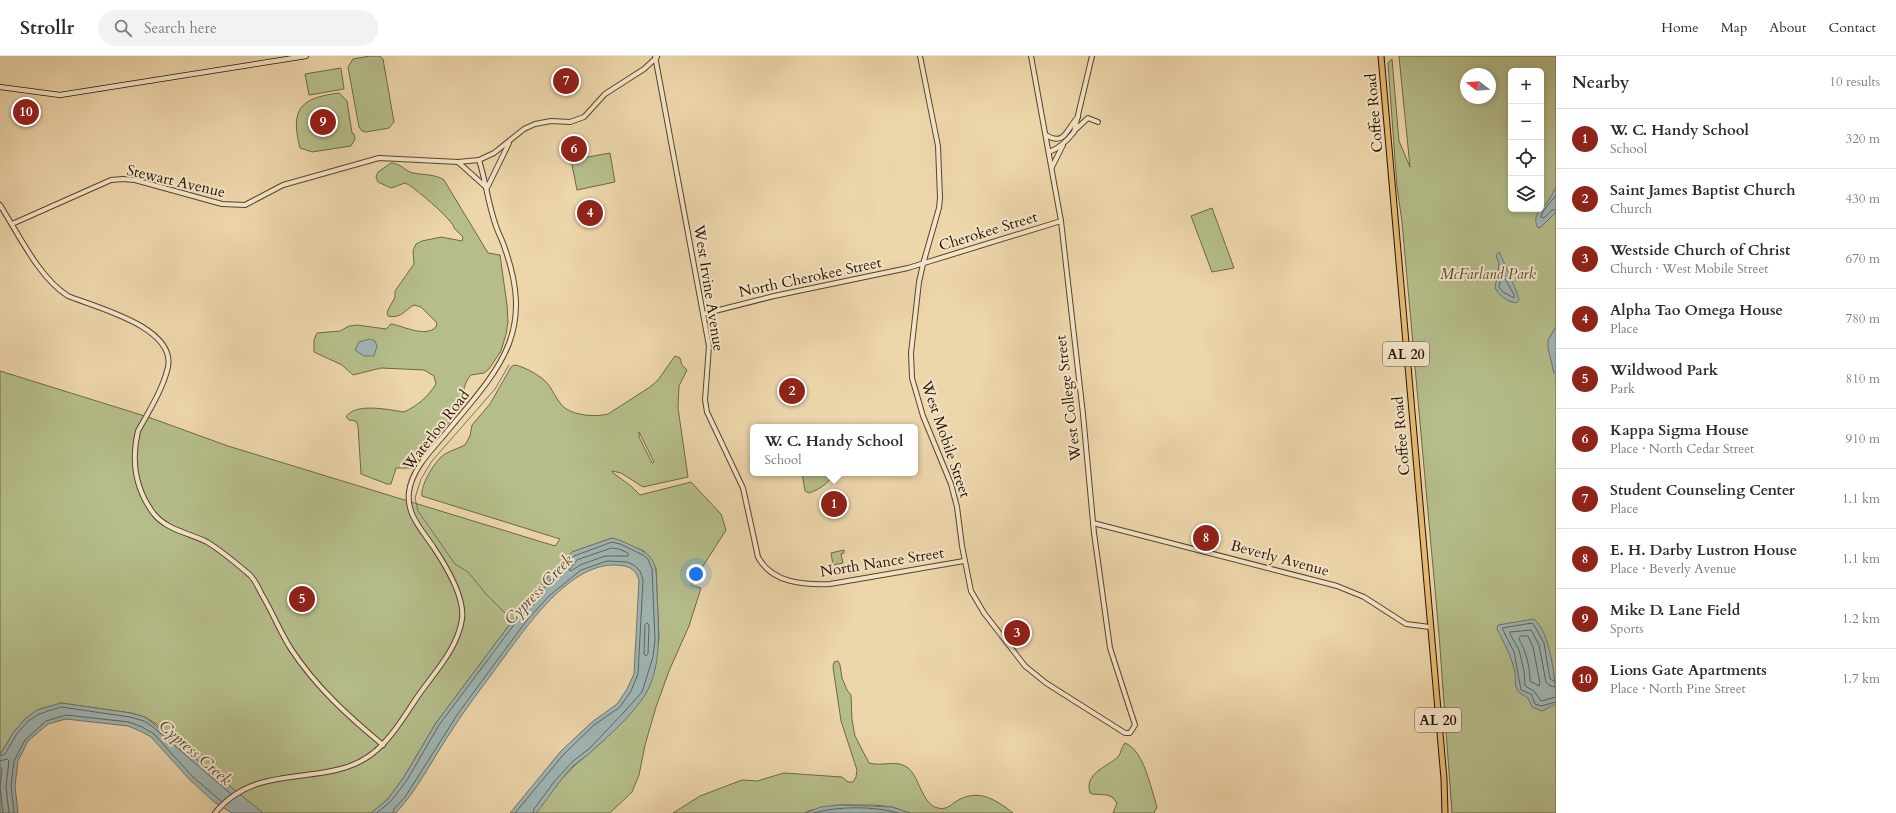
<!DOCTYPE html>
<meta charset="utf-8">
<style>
:root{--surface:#fff;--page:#f2f2f3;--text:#2b2b33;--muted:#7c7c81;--line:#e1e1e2;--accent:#8f2418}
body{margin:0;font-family:Cardo,serif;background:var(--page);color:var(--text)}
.controls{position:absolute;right:12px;top:12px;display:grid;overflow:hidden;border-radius:6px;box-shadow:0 2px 6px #0003}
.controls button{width:36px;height:36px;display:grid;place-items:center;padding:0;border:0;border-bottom:1px solid var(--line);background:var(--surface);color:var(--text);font:20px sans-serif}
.compass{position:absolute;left:1460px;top:12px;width:36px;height:36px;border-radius:50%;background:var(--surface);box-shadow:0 2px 6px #0003;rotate:287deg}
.you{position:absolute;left:696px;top:518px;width:14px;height:14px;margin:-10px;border:3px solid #fff;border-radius:50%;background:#1a73e8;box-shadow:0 0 0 6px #1a73e833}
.badge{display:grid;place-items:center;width:26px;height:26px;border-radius:50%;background:var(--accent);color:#fff;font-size:13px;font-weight:700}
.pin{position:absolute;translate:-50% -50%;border:2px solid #fff;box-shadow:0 1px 4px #0006}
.popup{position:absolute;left:750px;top:368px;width:168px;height:52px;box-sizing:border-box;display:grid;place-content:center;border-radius:6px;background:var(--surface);filter:drop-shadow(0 1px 3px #0005);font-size:13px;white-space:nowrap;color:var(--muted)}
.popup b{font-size:15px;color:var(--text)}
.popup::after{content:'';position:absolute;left:50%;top:100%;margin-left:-8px;border:8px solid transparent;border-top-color:var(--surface)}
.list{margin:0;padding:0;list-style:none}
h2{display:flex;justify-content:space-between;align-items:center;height:52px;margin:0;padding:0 16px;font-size:17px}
h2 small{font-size:13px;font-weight:400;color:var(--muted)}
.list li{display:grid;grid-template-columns:26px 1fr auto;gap:12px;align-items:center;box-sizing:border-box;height:60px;padding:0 16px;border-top:1px solid var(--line)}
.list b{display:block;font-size:15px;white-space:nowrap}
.list p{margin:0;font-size:13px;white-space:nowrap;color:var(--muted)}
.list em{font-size:13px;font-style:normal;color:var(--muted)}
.icon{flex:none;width:22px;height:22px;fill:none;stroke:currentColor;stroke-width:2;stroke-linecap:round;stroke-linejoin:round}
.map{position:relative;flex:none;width:1556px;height:757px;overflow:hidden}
header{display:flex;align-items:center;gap:24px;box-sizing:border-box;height:56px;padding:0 20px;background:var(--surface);border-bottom:1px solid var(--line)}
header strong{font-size:19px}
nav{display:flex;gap:22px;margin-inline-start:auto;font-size:14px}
.search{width:280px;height:36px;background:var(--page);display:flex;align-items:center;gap:10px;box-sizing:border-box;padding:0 14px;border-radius:22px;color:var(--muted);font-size:15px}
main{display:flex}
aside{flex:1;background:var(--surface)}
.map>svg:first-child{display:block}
.green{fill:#b5be8b;stroke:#6e6846;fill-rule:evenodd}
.water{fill:#9fb6b5;stroke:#6f746d}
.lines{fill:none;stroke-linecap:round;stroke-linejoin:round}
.shore{stroke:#63645a;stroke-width:1}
.stream{stroke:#6f746d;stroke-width:1}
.tertiary-casing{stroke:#58432a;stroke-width:6}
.secondary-casing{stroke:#271200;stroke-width:6}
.primary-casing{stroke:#271200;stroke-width:7}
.tertiary{stroke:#f3e4c8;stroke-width:4}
.secondary{stroke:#f3e4c8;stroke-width:4.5}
.primary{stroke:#e6bb75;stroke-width:5}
.labels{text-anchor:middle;stroke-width:4;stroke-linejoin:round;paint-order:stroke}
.shield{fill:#f3e4c8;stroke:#64513c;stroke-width:1}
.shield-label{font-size:14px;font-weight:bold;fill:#271200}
.street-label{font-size:15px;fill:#271200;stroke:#f3e4c8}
.park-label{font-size:15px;font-style:italic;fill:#594e31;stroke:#f3e4c8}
.water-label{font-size:16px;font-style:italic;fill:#514b3f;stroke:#f3e4c8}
</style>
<header>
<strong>Strollr</strong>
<div class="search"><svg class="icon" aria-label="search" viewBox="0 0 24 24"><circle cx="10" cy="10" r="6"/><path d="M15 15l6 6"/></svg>Search here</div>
<nav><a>Home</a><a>Map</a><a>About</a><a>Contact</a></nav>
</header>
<main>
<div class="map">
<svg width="1556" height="757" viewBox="0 0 1556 757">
<rect width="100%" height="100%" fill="#edd6aa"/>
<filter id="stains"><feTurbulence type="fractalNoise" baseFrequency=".005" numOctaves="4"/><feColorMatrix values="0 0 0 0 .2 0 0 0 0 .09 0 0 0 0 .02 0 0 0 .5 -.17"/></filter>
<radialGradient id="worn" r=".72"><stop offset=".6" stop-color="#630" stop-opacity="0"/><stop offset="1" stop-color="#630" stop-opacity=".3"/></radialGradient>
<g class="green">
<path d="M370,0h10l3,3 11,63 -5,6 -23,4 -4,-1 -3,-4 -11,-60 5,-8z"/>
<path d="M1399,0h157v757h-104l-13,-179 -37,-412 -5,-35 -9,-124 4,-4 7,82 11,26zM1511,15h30v138h-30zM1466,18h24v24h-24z"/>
<path d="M341,12l3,21 -35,6 -4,-21z"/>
<path d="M339,37l8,8 5,32 2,1 1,5 -4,7 -39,6 -12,-4c-10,-39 0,-50 39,-55z"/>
<path d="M610,97l5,29 -38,8 -6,-30z"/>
<path d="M391,107c10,0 15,9 22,10 10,2 22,1 31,7l44,73 12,2 7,50 1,17 -2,12 -5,17 -12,18 -5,4 -13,2c-12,14 -4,22 -10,31 -15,22 -33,41 -49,62h-16l-5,16h-4l-26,-10 -3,-48 -2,-5 -7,-1 -3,-3c9,-15 44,-7 58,-5 13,-6 24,-15 32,-28l-2,-8 -10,-6 -43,-2 -28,7 -11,-10 -28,-13v-12l3,-7 23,-2 9,-5 8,-1 29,4 5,-5c13,2 34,14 45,3l1,-4 -16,-16 -7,-2c-10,6 -14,14 -26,11l-1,-4 8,-15v-6l19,-27 -1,-13 3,-7 6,-3 19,-4 21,4 1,-4 -9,-9c0,-7 -37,-38 -45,-43l-4,-2 -14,5 -13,-6 -2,-5 2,-5z"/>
<path d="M1212,152l22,60 -22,4 -21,-56z"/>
<path d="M675,300l5,2 2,7 5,5 -8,16 -1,22 10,69 -45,10 -22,-14 -9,-2v1l19,14 9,9 51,-13 30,32 5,16 -35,55 10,3 -12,38 -20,45 -13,36 -11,38 -6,30 -7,17 -22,21h-74l21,-29 18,-19 17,-14 36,-37 17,-20 14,-55 -3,-71 -12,-17 -32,-13 -40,14 -20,20 -33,40 -83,111 -32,54 -16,22 -17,14h-108l-60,-47 -47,-42 -11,-7 -14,-4 -70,-10 -23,7 -12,8 -13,15 -13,22v-384l148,46 80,29 327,100 5,-7 -138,-43c-2,-11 14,-37 23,-42 7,-4 14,-6 20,-9l5,-9 2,-11 18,-21 21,-37 3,-2c9,1 23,9 30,15 9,8 12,21 21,28 11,8 31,9 43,6l42,-27 8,-7zM639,376l15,30 -2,1 -13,-26z"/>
<path d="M802,417h33c-7,10 -14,16 -26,20l-4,-2z"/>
<path d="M844,494v3l-3,1 2,9 -10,2 -2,-12z"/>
<path d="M838,605l2,4 2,13 5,12 4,5 1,25 3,16 14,27c13,4 28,-4 39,5 11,8 14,37 30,40 7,2 12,-2 17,-6 22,-14 39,-4 58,11h-103l-18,-6 -18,-2h-35l-31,6 -3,2h-132l27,-17 42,-16 15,1 27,-8 58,4 6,5h5l3,-5 1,-7 -16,-49 -8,-54 1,-5z"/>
<path d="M1125,687c19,7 26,46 32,64l-3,6h-41l4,-10 -5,-6 -5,-2 -14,-1 -3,-1c-6,-20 17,-26 28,-36 3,-3 3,-10 7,-14z"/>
</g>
<g class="water">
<path d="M1556,131v25l-15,15 -3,1c-7,-13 4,-19 10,-27 3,-4 5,-9 8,-14z"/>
<path d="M1499,196c2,3 20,44 20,48l-3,3c-10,-2 -16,-7 -21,-15l4,-24 -3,-9z"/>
<path d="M1556,270v47h-2l-6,-25v-8z"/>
<path d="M370,283l5,2 2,5 -3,10h-10l-9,-6 4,-8z"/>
<path d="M612,482c9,2 16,6 25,10 22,10 19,24 20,45 1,33 6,72 -12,102 -13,20 -34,39 -52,55 -6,6 -13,10 -19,15 -15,15 -25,33 -38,48h-26l51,-62 31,-29 25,-18 10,-15 7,-15 5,-94c-4,-12 -10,-14 -23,-15 -50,-2 -95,70 -122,106 -15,20 -30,40 -44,62 -18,27 -32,56 -54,80h-25l17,-14 16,-22 32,-54 83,-111 33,-40 20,-20z"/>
<path d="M1534,563c17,13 22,65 22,85l-14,7 -10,-4 -4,-9c-3,-2 -8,-4 -10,-7 -4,-6 -2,-12 -3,-18 -3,-16 -11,-30 -18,-44l1,-4z"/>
<path d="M61,647l70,10 14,4 118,96h-31l-18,-11 -24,-22 -39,-43 -11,-6 -12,-5 -62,-7 -18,5 -20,17 -10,20 -3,25 3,27h-18v-58l13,-22 13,-15 11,-8z"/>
<path d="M839,749l53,2 18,6h-105l16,-6z"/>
</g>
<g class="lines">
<g class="shore">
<path d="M1556,139c-4,7 -14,14 -15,22l3,1 8,-8h4"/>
<path d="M1504,220l10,19v3l-11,-6 -4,-5 2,-10z"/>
<path d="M612,492l7,1 9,4v3h-23l-25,9 -9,6 -2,-1 8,-10z"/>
<path d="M647,567l2,2 -1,29 -2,2 -2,-2 1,-29z"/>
<path d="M1521,580h7l5,11 7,36 -1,3 -9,-5c0,-14 -4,-30 -11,-42z"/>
<path d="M1556,626l-6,-3 -6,-36 -10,-18 -2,-2 -30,5 12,24 7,38 10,4 4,10 6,2 15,-4"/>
<path d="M1556,631l-6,-1 -4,-4 -7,-37 -8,-15 -21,2v2l9,16 5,21 1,15 9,5 7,10 15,-4"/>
<path d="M0,700l5,-2 11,-19 12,-14 11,-7 22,-7 69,10 14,4 9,6 78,67"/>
<path d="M0,705l7,-2 2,2 -3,26 3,26"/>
<path d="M0,711l2,2 -2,18 3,26"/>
<path d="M14,757l-3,-27 3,-25 11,-21 21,-19 20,-6 63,7 13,5 12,7 39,43 29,25"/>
<path d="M377,757l14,-12 16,-21 32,-55 83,-111 33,-39 19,-19 38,-14 8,2 23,11 5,4 4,10 3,70 -2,18 -11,35 -17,19 -35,37 -18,14 -18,20 -20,27 -1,4"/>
<path d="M393,757l1,-4 11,-12 54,-85 68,-92 23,-25 31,-25 26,-9 20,1 7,3 6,6 3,9 -5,94 -7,17 -11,16 -26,18 -30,29 -49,59"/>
<path d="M814,757c22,-7 62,-7 84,0"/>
</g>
<path class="stream" d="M509,309l-14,24 -63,72 -11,18 -6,19 3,13 37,53 13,8 18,22 26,26"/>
<defs>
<g id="tertiary">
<path d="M655,0l54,290 -4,54 2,12 36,76 15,69c14,26 45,28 72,27l134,-23"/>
<path d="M920,0l18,90 2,52 -1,10 -16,56 -4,18 -8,71 1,25 11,38 28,68 6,23 5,39 9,45 13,22 41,53 21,17 79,50h5l5,-8 -25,-77 -16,-115 -11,-119 -22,-193 -30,-165"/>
<path d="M1075,74l13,-12 10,4"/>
<path d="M1046,79c19,12 21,-7 32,-18"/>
<path d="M1049,96c11,-4 18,-11 25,-20l18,-76"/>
<path d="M458,106l29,26 22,-45"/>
<path d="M1052,111l11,-22"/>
<path d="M0,149c18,28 39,73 68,91 27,11 108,31 100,71 -5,22 -19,44 -30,64 -7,30 -3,58 16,83 13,16 35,19 53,28 15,9 30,22 43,33 5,5 8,12 11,18 11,18 19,39 30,56 25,38 57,67 92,96"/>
<path d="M12,168l99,-44 12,-1 12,1 87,24 23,1 38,-20 96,-27 79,4 21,-2 15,-7 30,-24 11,-5 16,-3 19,1 14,-5 21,-23 39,-25 13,-12"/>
<path d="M703,258l71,-18 134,-28 153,-47"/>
<path d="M1093,467l244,63 27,11 42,27 24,3"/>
<path d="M215,757c47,-58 121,-18 168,-69 14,-14 24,-32 35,-48 16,-23 40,-48 44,-77 3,-22 -16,-53 -28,-71 -11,-17 -28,-33 -25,-56 3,-25 26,-45 41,-64 52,-62 85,-97 54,-182 -2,-7 -6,-13 -8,-20 -8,-22 -10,-44 -17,-66"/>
</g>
<path id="secondary" d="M0,31l60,8 246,-39"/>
<path id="primary" d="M1381,0l63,723 1,34"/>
</defs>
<use href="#tertiary" class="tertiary-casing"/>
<use href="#secondary" class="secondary-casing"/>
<use href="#primary" class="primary-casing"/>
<use href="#tertiary" class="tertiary"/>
<use href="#secondary" class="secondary"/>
<use href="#primary" class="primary"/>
</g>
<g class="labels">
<g class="shield">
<rect x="1383" y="286" width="46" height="24" rx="3"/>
<rect x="1415" y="652" width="46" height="24" rx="3"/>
</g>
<g class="shield-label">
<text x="1406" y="303">AL 20</text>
<text x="1438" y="669">AL 20</text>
</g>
<g class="street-label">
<text transform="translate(1374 57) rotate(-95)" y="5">Coffee Road</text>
<text transform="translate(176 125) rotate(13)" y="5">Stewart Avenue</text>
<text transform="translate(988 175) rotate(-17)" y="5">Cherokee Street</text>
<text transform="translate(810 221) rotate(-12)" y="5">North Cherokee Street</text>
<text transform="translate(709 232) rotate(81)" y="5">West Irvine Avenue</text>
<text transform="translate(1068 342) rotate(-97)" y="5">West College Street</text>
<text transform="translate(436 374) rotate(-52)" y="5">Waterloo Road</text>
<text transform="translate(1401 380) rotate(-95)" y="5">Coffee Road</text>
<text transform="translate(946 383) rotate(71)" y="5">West Mobile Street</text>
<text transform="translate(1280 502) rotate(15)" y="5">Beverly Avenue</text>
<text transform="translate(882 506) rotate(-9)" y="5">North Nance Street</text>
</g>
<g class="park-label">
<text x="1488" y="223">McFarland Park</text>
</g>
<g class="water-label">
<text transform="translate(538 533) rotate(-46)" y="6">Cypress Creek</text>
<text transform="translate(196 696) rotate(41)" y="6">Cypress Creek</text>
</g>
</g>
<rect width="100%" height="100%" filter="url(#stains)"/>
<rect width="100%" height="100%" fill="url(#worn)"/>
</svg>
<div class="controls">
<button>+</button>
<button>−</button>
<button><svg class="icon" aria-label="locate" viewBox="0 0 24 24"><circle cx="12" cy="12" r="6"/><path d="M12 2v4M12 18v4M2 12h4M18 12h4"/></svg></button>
<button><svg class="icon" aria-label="layers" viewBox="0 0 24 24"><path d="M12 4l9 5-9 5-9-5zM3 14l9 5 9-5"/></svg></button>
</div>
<svg class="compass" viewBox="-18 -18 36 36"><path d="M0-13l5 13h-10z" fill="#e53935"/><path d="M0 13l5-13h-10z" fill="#7c7c81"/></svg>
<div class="you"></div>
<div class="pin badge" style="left:834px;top:448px">1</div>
<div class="popup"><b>W. C. Handy School</b>School</div>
<div class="pin badge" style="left:792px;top:335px">2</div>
<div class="pin badge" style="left:1017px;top:577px">3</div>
<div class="pin badge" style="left:590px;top:157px">4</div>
<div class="pin badge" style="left:302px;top:543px">5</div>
<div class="pin badge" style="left:574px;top:93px">6</div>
<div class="pin badge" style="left:566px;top:25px">7</div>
<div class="pin badge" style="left:1206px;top:482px">8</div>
<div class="pin badge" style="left:323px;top:66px">9</div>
<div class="pin badge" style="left:26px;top:56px">10</div>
</div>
<aside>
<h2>Nearby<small>10 results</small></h2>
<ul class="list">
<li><span class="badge">1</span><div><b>W. C. Handy School</b><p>School</p></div><em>320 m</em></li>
<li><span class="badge">2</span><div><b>Saint James Baptist Church</b><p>Church</p></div><em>430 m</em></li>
<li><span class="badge">3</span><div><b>Westside Church of Christ</b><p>Church · West Mobile Street</p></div><em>670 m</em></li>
<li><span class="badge">4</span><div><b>Alpha Tao Omega House</b><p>Place</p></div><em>780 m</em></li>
<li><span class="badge">5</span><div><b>Wildwood Park</b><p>Park</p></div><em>810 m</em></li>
<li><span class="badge">6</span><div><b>Kappa Sigma House</b><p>Place · North Cedar Street</p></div><em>910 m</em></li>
<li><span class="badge">7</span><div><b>Student Counseling Center</b><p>Place</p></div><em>1.1 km</em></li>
<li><span class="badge">8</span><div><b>E. H. Darby Lustron House</b><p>Place · Beverly Avenue</p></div><em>1.1 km</em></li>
<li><span class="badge">9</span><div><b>Mike D. Lane Field</b><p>Sports</p></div><em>1.2 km</em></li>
<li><span class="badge">10</span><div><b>Lions Gate Apartments</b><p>Place · North Pine Street</p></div><em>1.7 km</em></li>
</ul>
</aside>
</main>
